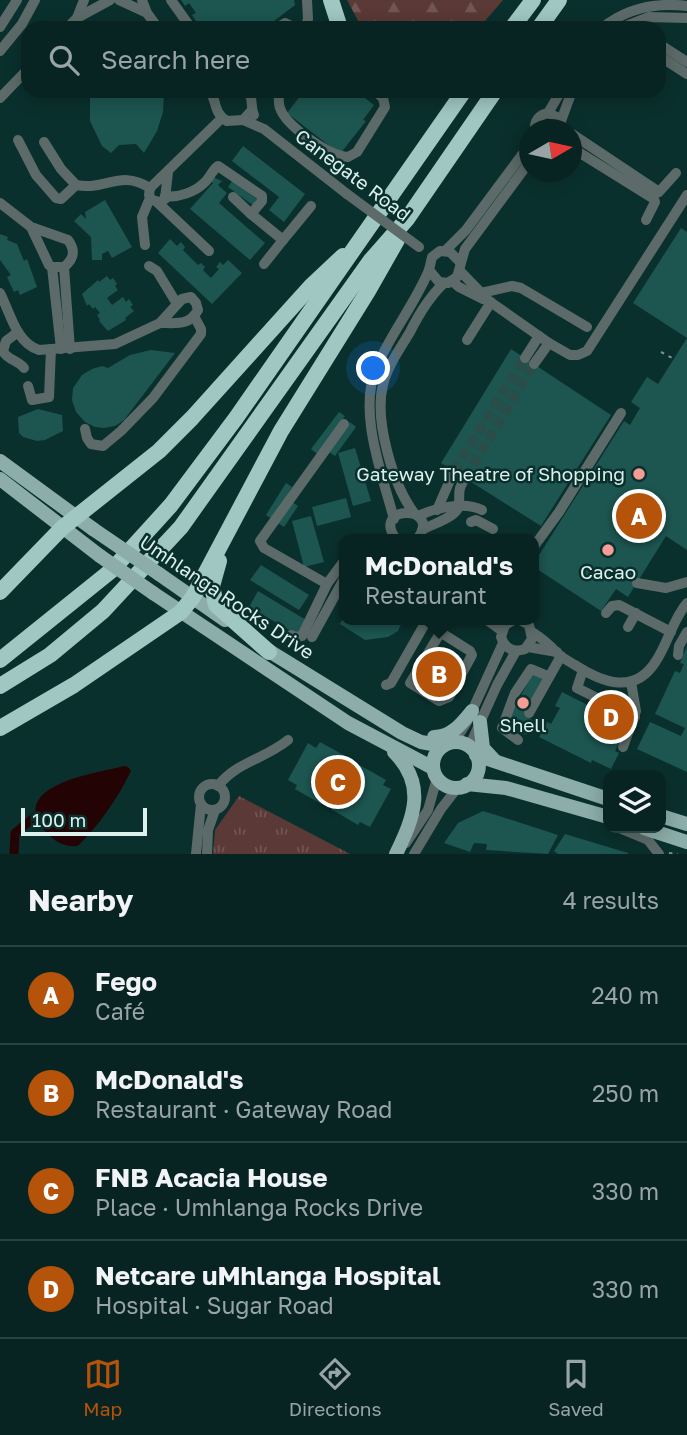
<!DOCTYPE html>
<meta charset="utf-8">
<style>
:root{--surface:#082422;--page:#112c2a;--text:#f1f3f6;--muted:#98a4a5;--line:#294140;--accent:#b45309}
body{margin:0;font-family:"Golos Text",sans-serif;background:var(--page);color:var(--text)}
.controls{position:absolute;right:21px;bottom:21px;display:grid;overflow:hidden;border-radius:14px;box-shadow:0 4px 18px #0003}
.controls button{width:63px;height:63px;display:grid;place-items:center;padding:0;border:0;border-bottom:2px solid var(--line);background:var(--surface);color:var(--text);font:35px sans-serif}
.compass{position:absolute;left:519px;top:119px;width:63px;height:63px;border-radius:50%;background:var(--surface);box-shadow:0 4px 18px #0003;rotate:81deg}
.scale{position:absolute;left:21px;bottom:18px;width:126px;box-sizing:border-box;padding-left:7px;border:4px solid #dcf0ed;border-top:0;font-size:19px;line-height:24px;white-space:nowrap;color:#dcf0ed;-webkit-text-stroke:5px #0a302d;paint-order:stroke}
.you{position:absolute;left:374px;top:369px;width:24px;height:24px;margin:-18px;border:5px solid #fff;border-radius:50%;background:#1a73e8;box-shadow:0 0 0 10px #1a73e833}
.badge{display:grid;place-items:center;width:46px;height:46px;border-radius:50%;background:var(--accent);color:#fff;font-size:23px;font-weight:700}
.pin{position:absolute;translate:-50% -50%;border:4px solid #fff;box-shadow:0 2px 7px #0006}
.popup{position:absolute;left:339px;top:534px;width:200px;height:91px;box-sizing:border-box;display:grid;place-content:center;border-radius:14px;background:var(--surface);filter:drop-shadow(0 2px 5px #0005);font-size:23px;white-space:nowrap;color:var(--muted)}
.popup b{font-size:26px;color:var(--text)}
.popup::after{content:'';position:absolute;left:50%;top:100%;margin-left:-14px;border:14px solid transparent;border-top-color:var(--surface)}
.list{margin:0;padding:0;list-style:none}
h2{display:flex;justify-content:space-between;align-items:center;height:91px;margin:0;padding:0 28px;font-size:30px}
h2 small{font-size:23px;font-weight:400;color:var(--muted)}
.list li{display:grid;grid-template-columns:46px 1fr auto;gap:21px;align-items:center;box-sizing:border-box;height:98px;padding:0 28px;border-top:2px solid var(--line)}
.list b{display:block;font-size:26px;white-space:nowrap}
.list p{margin:0;font-size:23px;white-space:nowrap;color:var(--muted)}
.list em{font-size:23px;font-style:normal;color:var(--muted)}
.icon{flex:none;width:38px;height:38px;fill:none;stroke:currentColor;stroke-width:2;stroke-linecap:round;stroke-linejoin:round}
.map{position:relative;flex:none;width:687px;height:854px;overflow:hidden}
.search{position:absolute;background:var(--surface);box-shadow:0 4px 18px #0003;left:21px;right:21px;top:21px;height:77px;display:flex;align-items:center;gap:18px;box-sizing:border-box;padding:0 24px;border-radius:21px;color:var(--muted);font-size:26px}
.sheet{height:483px;background:var(--surface)}
nav{display:flex;justify-content:space-around;align-items:center;box-sizing:border-box;height:98px;border-top:2px solid var(--line);background:var(--surface);font-size:19px;color:var(--muted)}
nav a{display:grid;justify-items:center;gap:4px}
nav .on{color:var(--accent)}
.map>svg:first-child{display:block}
.grass{fill:url(#grass-tufts)}
.forest{fill:url(#forest-firs)}
.water{fill:#240304}
.lines{fill:none;stroke-linecap:round;stroke-linejoin:round}
.canal{stroke:#240304;stroke-width:9}
.building{fill:#1d5550}
.minor-tunnel{stroke:#2a4d4a;stroke-width:10;stroke-dasharray:10 5;stroke-linecap:butt}
.path{stroke:#7a9693;stroke-width:2;stroke-dasharray:3.5 5;stroke-linecap:butt}
.minor{stroke:#5c6b69;stroke-width:10}
.major{stroke:#8cada9;stroke-width:14}
.highway{stroke:#a0c7c2;stroke-width:16}
.minor-bridge{stroke:#5c6b69;stroke-width:10}
.major-bridge{stroke:#8cada9;stroke-width:14}
.poi-dot{fill:#f59c95;stroke:#0a302d;stroke-width:2.5}
.labels{text-anchor:middle;stroke-width:5;stroke-linejoin:round;paint-order:stroke}
.street-label{font-size:19px;fill:#dcf0ed;stroke:#0a302d}
.poi-label{font-size:19px;fill:#dcf0ed;stroke:#0a302d}
</style>
<div class="map">
<svg width="687" height="854" viewBox="0 0 687 854">
<defs>
<pattern id="grass-tufts" width="24" height="20" patternUnits="userSpaceOnUse" patternTransform="scale(1.75)"><rect width="24" height="20" fill="#5a3936"/><path d="M3 7l-1-3M5 7V3M7 7l1-3M15 17l-1-3M17 17v-4M19 17l1-3" fill="none" stroke="#715653"/></pattern>
<pattern id="forest-firs" width="22" height="20" patternUnits="userSpaceOnUse" patternTransform="scale(1.75)"><rect width="22" height="20" fill="#5a3936"/><path d="M5 1l3.5 6h-7zM16 11l3.5 6h-7z" fill="#715653"/></pattern>
</defs>
<rect width="100%" height="100%" fill="#0a302d"/>
<path class="grass" d="M239,796l111,58h-137l2,-24z"/>
<path class="forest" d="M347,0h156l-24,28h-117z"/>
<path class="water" d="M124,766l4,1 3,4c-13,27 -32,54 -53,75 -14,1 -23,-4 -32,-14 -41,-47 51,-59 78,-66z"/>
<g class="lines">
<path class="canal" d="M14,854l1,-21 21,-17"/>
</g>
<g class="building">
<path d="M181,0h113l1,5 -30,23h-64l-9,-13 4,-2 -7,-10 -4,3z"/>
<path d="M90,91h74l-1,21 -6,19 -13,22 -8,-9 -17,1 -8,8 -9,-7 -12,-25z"/>
<path d="M304,91h52l18,14 -11,15 3,1 -26,33 -53,-41z"/>
<path d="M243,146l62,48 -21,28 -15,-12 10,-13 -47,-36z"/>
<path d="M213,177l9,4 -4,4 9,8 -8,10 46,40 -15,17 -60,-51 23,-26 -3,-3z"/>
<path d="M232,181l26,19 -4,6 -26,-19z"/>
<path d="M105,200l27,47 -20,11 -4,-7 -6,3v6h-10l-1,-23 -17,-16 7,-7 5,5 -1,-7z"/>
<path d="M681,228l6,4v106l-54,-35z"/>
<path d="M0,234l8,3 -1,3 10,4 7,17 3,-2 10,28 -17,8 -2,-5 -4,2 -7,-15 4,-2 -11,-15z"/>
<path d="M170,239l7,7 4,-4 4,5 -2,3 15,15 3,-2 4,4 -2,3 8,8 8,-9 -3,-2 4,-5 3,3 5,-5 14,13 -30,31 -54,-51z"/>
<path d="M107,276l3,4 3,-2 4,6 -2,2 3,4 -11,8 5,7 11,-8 3,5 3,-3 4,6 -3,2 4,4 -9,7 1,2 -18,11 -9,-10 1,-1 -3,-5 3,-2 -5,-6 -2,2 -4,-5 -2,2 -5,-12 16,-14 1,2z"/>
<path d="M687,338v212l-21,-14 -38,61 -12,-8 -15,22 -67,-44v-4l90,-142 6,4 10,-17 -9,-6 16,-25 11,7z"/>
<path d="M511,349l100,66 -70,111 -100,-63z"/>
<path d="M151,350l24,3 -51,67 -9,6 -11,2 -9,-1 -10,-5 -9,-10 -4,-12 1,-12 9,-13 10,-6 10,-3 6,2 22,-13z"/>
<path d="M38,409l24,6 1,16 -18,9 -8,1 -14,-4 -4,-4 -1,-16z"/>
<path d="M339,412l6,4 -28,38 -6,-5z"/>
<path d="M350,422l6,5 -21,29 -6,-4z"/>
<path d="M355,448l16,53 -18,5 -15,-53z"/>
<path d="M286,483l6,4 -20,32 -6,-4z"/>
<path d="M346,498l5,19 -34,9 -5,-19z"/>
<path d="M292,502l6,4 -14,21 -6,-4z"/>
<path d="M311,516l13,46 -20,5 -12,-46z"/>
<path d="M261,565l48,30 -10,15 -49,-30z"/>
<path d="M258,591l48,29 -8,15 -49,-28z"/>
<path d="M344,616v4h59l-5,11 -10,6 -23,3 -25,-16z"/>
<path d="M687,646v126l-50,-23 13,-27 31,14 4,-8 -30,-14 20,-43 5,2 4,-9 -4,-1z"/>
<path d="M436,653l22,13 -17,29 -21,-13z"/>
<path d="M532,674l11,5 -19,36 10,6 -8,14 -20,-11z"/>
<path d="M562,692l65,33 -12,26 4,2 -8,16 -19,-9 -1,3 -52,-26 8,-15 4,2 9,-16 -5,-2z"/>
<path d="M320,742l29,16 -3,4 8,5 2,-4 30,17 -3,5 8,4 -21,38 -10,-5 -2,3 -27,-16 1,-3 -9,-5 -2,3 -26,-15 2,-4 -9,-5 20,-37 8,5z"/>
<path d="M483,811l13,4 62,20 -10,19 -62,-4 1,-6 -13,-1 -4,9 -26,-9 14,-20z"/>
<path d="M565,834l63,19v1h-70l-4,-3z"/>
</g>
<g class="lines">
<g class="minor-tunnel">
<path d="M454,471l71,-113"/>
<path d="M465,478l69,-114"/>
</g>
<g class="path">
<path d="M661,352l13,7"/>
<path d="M669,853l9,1"/>
</g>
<g class="minor">
<path d="M119,0l28,13"/>
<path d="M142,0l5,13 11,15"/>
<path d="M171,0l20,28"/>
<path d="M77,18l7,-18"/>
<path d="M0,27l17,-27"/>
<path d="M67,28l10,-10 33,-18"/>
<path d="M276,28l9,-5 10,5"/>
<path d="M305,28l3,-9 -1,-19"/>
<path d="M602,28c25,-20 53,-26 85,-22"/>
<path d="M621,28l28,-11 38,1"/>
<path d="M659,44l28,18"/>
<path d="M0,51l22,-27 13,-24"/>
<path d="M659,56l28,18"/>
<path d="M210,91c7,11 4,23 17,30l16,-1 9,-10"/>
<path d="M248,91c6,8 2,16 6,24"/>
<path d="M279,91c0,5 -1,12 1,17 6,18 49,48 68,49l9,-5 28,-45 -2,-9 -8,-7"/>
<path d="M0,98l28,-29"/>
<path d="M548,113l13,-22"/>
<path d="M243,120l21,9 83,65"/>
<path d="M561,121l11,-30"/>
<path d="M535,130c-1,-9 4,-15 13,-17l11,5 3,12"/>
<path d="M572,134l87,58 17,-19"/>
<path d="M18,140l18,35 20,23 5,1 15,-14"/>
<path d="M44,142l17,27 15,16c30,6 44,-16 74,3"/>
<path d="M572,148l82,51 1,3 -9,18"/>
<path d="M168,172l-3,27 -5,3 -8,-2 -3,-5 1,-7 72,-70"/>
<path d="M165,196c13,2 30,-4 39,-13 6,-5 8,-13 14,-17l44,30v5l-11,13 32,26 28,-34"/>
<path d="M233,197l18,17"/>
<path d="M157,202l52,49"/>
<path d="M0,203l31,24 37,13c8,11 6,19 -4,27h-12l-3,-2 -18,-38"/>
<path d="M145,245l-3,-28 8,-19"/>
<path d="M445,251l21,-21 64,-86"/>
<path d="M460,262l-10,-10 -10,-1 -8,6 -3,13 10,12 9,1 9,-6 8,-28 65,-88"/>
<path d="M264,264l19,-24"/>
<path d="M149,266l8,5 20,33"/>
<path d="M52,267l9,82"/>
<path d="M64,267l6,82"/>
<path d="M460,271l29,30 60,42 21,12h8l9,-4 100,-156"/>
<path d="M452,281l7,6 24,12"/>
<path d="M0,293c10,19 16,50 39,57l76,-6 45,-21 22,-24 9,-2 5,6 2,7c-9,16 -21,13 -38,13"/>
<path d="M481,293l31,-7 9,2 66,39"/>
<path d="M18,332l-12,9 -3,10c4,9 15,9 21,17"/>
<path d="M467,340l24,-38"/>
<path d="M525,358l14,-22"/>
<path d="M534,364l15,-21"/>
<path d="M28,386l4,14 17,-3 2,-48"/>
<path d="M85,429l2,9 4,6 12,2 18,-15 32,-33 48,-64v-5l-7,-13"/>
<path d="M437,510l17,-39"/>
<path d="M414,513c-21,-28 -40,-93 -31,-128 5,-20 17,-36 27,-53 9,-18 19,-35 34,-49"/>
<path d="M418,516c17,-8 46,-15 64,-6"/>
<path d="M394,519c-12,-45 -37,-109 -17,-153 14,-33 38,-62 52,-96"/>
<path d="M471,522l5,-2 17,9"/>
<path d="M422,530c10,-6 36,-13 37,-25 1,-15 -2,-13 6,-27"/>
<path d="M396,539c-26,-35 48,-34 21,0"/>
<path d="M535,545l24,-33 62,-99"/>
<path d="M637,583l29,5 21,-6"/>
<path d="M327,584l-63,-36 -4,-7 84,-117"/>
<path d="M606,613l6,-7 7,-1 52,27"/>
<path d="M487,620l15,11"/>
<path d="M514,620l-9,5 -4,12c4,12 13,16 24,12l7,-10 -3,-14 -9,-5"/>
<path d="M628,627l8,-14"/>
<path d="M440,632l30,19 2,4 -23,42 -10,4 -29,-18 38,-63"/>
<path d="M532,632c11,7 17,12 25,21 5,5 13,9 18,12 28,18 60,30 81,-4 12,-18 17,-42 31,-58"/>
<path d="M291,635l4,2 7,-1 25,-52 17,-23"/>
<path d="M312,637l32,-58"/>
<path d="M528,647l29,5"/>
<path d="M678,655l1,-9 8,-14"/>
<path d="M583,670l-6,18 58,29"/>
<path d="M386,685l5,-2 36,-63"/>
<path d="M529,713l32,-57"/>
<path d="M518,740l-16,-12 13,-35 16,-24 17,7"/>
<path d="M454,742l13,-20 36,-79"/>
<path d="M469,747l28,-62 19,-34"/>
<path d="M623,747l13,-36 -5,-29"/>
<circle cx="212" cy="797" r="13"/>
<path d="M218,786c18,-24 47,-27 70,-46"/>
<path d="M619,828l29,12 11,14"/>
<path d="M406,843l22,-33 9,-32"/>
<path d="M196,854l5,-50"/>
<path d="M207,854l1,-24 7,-20"/>
<path d="M414,854l27,-45 17,-22"/>
</g>
<g class="major">
<path d="M0,461l93,68"/>
<path d="M0,479l100,77"/>
<path d="M159,574l66,46"/>
<path d="M153,593l195,130 85,45"/>
<path d="M261,646l141,87 19,9 22,4"/>
<path d="M480,722l3,26 12,13"/>
<path d="M434,737c18,0 28,-14 38,-26"/>
<circle cx="456" cy="765" r="23"/>
<path d="M394,752c33,33 20,65 2,102"/>
<path d="M476,755l132,44"/>
<path d="M467,784l39,4 102,29"/>
<path d="M661,816l26,8"/>
<path d="M644,828l43,14"/>
</g>
<g class="highway">
<path d="M331,0l9,28"/>
<path d="M512,28l21,-28"/>
<path d="M539,28l20,-28"/>
<path d="M219,561l-7,25 4,19 53,47"/>
<path d="M0,592l62,-64 97,-77 33,-33 119,-132 32,-30"/>
<path d="M0,660l112,-90 59,-65 65,-87 228,-327"/>
<path d="M0,686l50,-31 53,-44 78,-84 190,-267 36,-41 88,-128"/>
<path d="M0,728l74,-43 107,-73 12,-15 88,-166 87,-140 29,-51"/>
</g>
<path class="minor-bridge" d="M347,194l72,53"/>
<g class="major-bridge">
<path d="M93,529l66,45"/>
<path d="M100,556l53,37"/>
</g>
</g>
<g class="poi-dot">
<circle cx="639" cy="474" r="7"/>
<circle cx="608" cy="550" r="7"/>
<circle cx="523" cy="703" r="7"/>
</g>
<g class="labels">
<g class="street-label">
<text transform="translate(353 175) rotate(37)" y="7">Canegate Road</text>
<text transform="translate(227 597) rotate(34)" y="7">Umhlanga Rocks Drive</text>
</g>
<g class="poi-label">
<text x="625" y="481" text-anchor="end">Gateway Theatre of Shopping</text>
<text x="608" y="579">Cacao</text>
<text x="523" y="732">Shell</text>
</g>
</g>
</svg>
<div class="controls">
<button><svg class="icon" aria-label="layers" viewBox="0 0 24 24"><path d="M12 4l9 5-9 5-9-5zM3 14l9 5 9-5"/></svg></button>
</div>
<svg class="compass" viewBox="-18 -18 36 36"><path d="M0-13l5 13h-10z" fill="#e53935"/><path d="M0 13l5-13h-10z" fill="#98a4a5"/></svg>
<div class="scale">100 m</div>
<div class="you"></div>
<div class="pin badge" style="left:639px;top:516px">A</div>
<div class="pin badge" style="left:439px;top:674px">B</div>
<div class="popup"><b>McDonald's</b>Restaurant</div>
<div class="pin badge" style="left:338px;top:782px">C</div>
<div class="pin badge" style="left:611px;top:717px">D</div>
<div class="search"><svg class="icon" aria-label="search" viewBox="0 0 24 24"><circle cx="10" cy="10" r="6"/><path d="M15 15l6 6"/></svg>Search here</div>
</div>
<section class="sheet">
<h2>Nearby<small>4 results</small></h2>
<ul class="list">
<li><span class="badge">A</span><div><b>Fego</b><p>Café</p></div><em>240 m</em></li>
<li><span class="badge">B</span><div><b>McDonald's</b><p>Restaurant · Gateway Road</p></div><em>250 m</em></li>
<li><span class="badge">C</span><div><b>FNB Acacia House</b><p>Place · Umhlanga Rocks Drive</p></div><em>330 m</em></li>
<li><span class="badge">D</span><div><b>Netcare uMhlanga Hospital</b><p>Hospital · Sugar Road</p></div><em>330 m</em></li>
</ul>
</section>
<nav>
<a class="on"><svg class="icon" aria-label="map" viewBox="0 0 24 24"><path d="M3 6l6-2 6 2 6-2v14l-6 2-6-2-6 2zM9 4v14M15 6v14"/></svg>Map</a>
<a><svg class="icon" aria-label="directions" viewBox="0 0 24 24"><path d="M12 3l9 9-9 9-9-9zM9 14v-3h6M13 9l2 2-2 2"/></svg>Directions</a>
<a><svg class="icon" aria-label="saved" viewBox="0 0 24 24"><path d="M7 4h10v16l-5-4-5 4z"/></svg>Saved</a>
</nav>
